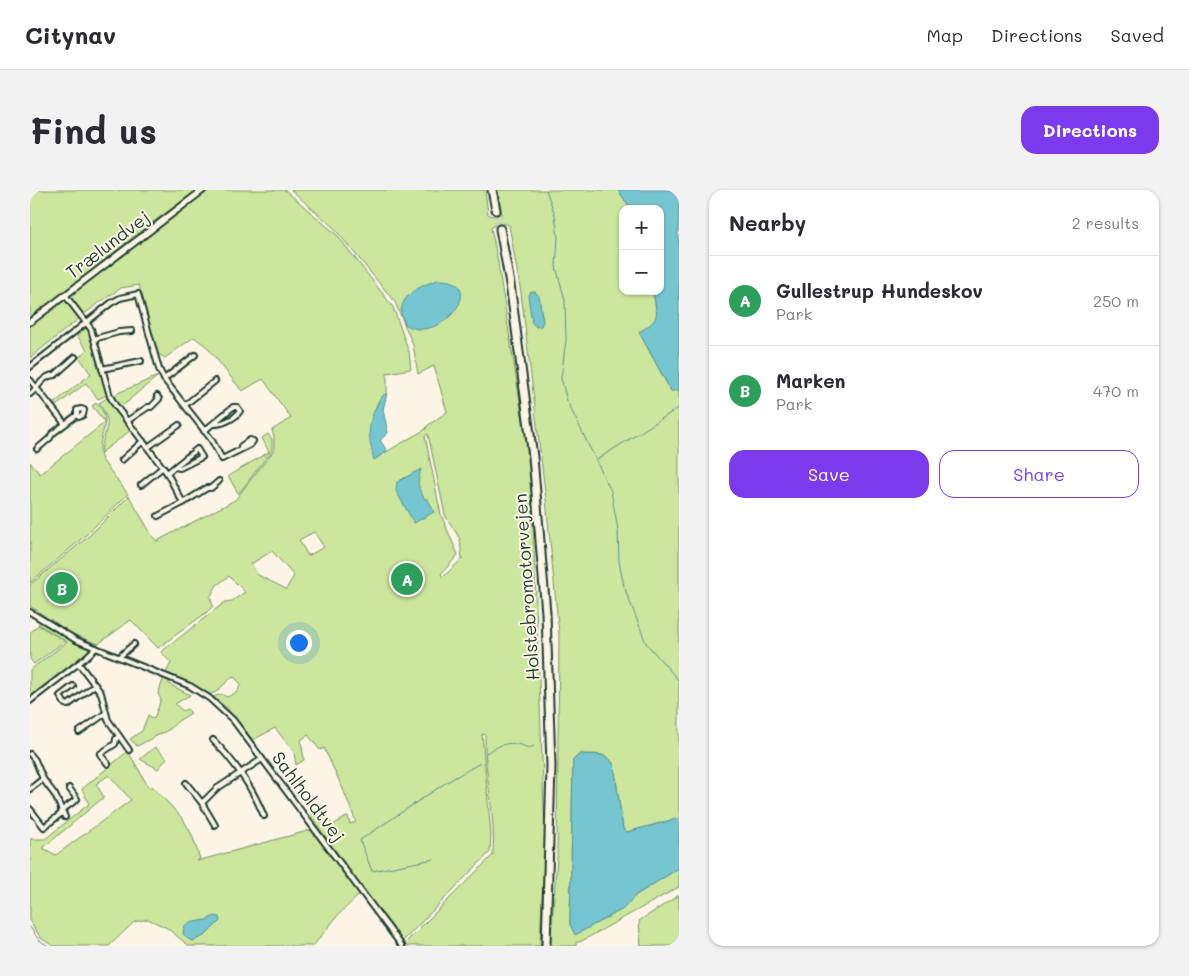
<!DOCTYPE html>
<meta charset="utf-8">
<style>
:root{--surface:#fff;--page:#f2f2f3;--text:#2b2b33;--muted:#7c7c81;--line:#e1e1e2;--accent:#7c3aed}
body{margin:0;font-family:Mali,sans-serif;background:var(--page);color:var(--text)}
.controls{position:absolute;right:15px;top:15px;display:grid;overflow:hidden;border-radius:10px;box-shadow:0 1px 4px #0004}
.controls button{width:45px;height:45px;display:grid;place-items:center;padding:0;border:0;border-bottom:1px solid var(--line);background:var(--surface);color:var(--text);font:25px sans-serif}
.you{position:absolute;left:268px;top:452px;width:18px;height:18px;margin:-12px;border:4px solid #fff;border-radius:50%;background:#1a73e8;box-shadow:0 0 0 8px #1a73e833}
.badge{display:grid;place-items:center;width:32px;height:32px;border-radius:50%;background:var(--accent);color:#fff;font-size:16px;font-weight:700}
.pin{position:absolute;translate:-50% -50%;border:2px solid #fff;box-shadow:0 1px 5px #0006}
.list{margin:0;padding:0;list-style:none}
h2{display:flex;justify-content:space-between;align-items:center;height:65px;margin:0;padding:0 20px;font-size:21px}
h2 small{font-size:16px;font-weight:400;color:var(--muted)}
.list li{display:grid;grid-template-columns:32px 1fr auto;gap:15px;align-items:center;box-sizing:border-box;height:90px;padding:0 20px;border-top:1px solid var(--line)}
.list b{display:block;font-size:19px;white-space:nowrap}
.list p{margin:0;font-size:16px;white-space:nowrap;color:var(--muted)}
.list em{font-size:16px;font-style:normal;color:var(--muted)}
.actions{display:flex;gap:10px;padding:15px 20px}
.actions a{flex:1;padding:11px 0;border:1px solid var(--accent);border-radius:15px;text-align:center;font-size:18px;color:var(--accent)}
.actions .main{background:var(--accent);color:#fff}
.map{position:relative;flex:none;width:649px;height:756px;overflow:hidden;border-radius:15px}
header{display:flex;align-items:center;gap:30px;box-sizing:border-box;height:70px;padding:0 25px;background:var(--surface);border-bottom:1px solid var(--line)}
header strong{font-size:24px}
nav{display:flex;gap:28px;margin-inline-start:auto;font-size:18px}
.intro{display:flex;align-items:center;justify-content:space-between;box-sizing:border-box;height:120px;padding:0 30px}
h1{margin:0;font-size:35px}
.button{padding:12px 22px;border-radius:15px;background:var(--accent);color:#fff;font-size:18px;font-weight:700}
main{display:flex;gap:30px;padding:0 30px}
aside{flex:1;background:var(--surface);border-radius:15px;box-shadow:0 1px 4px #0004}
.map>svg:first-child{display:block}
.green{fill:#cde69d;stroke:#769268;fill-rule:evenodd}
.water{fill:#76c6d2;stroke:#538f93}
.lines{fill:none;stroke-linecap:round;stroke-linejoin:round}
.stream{stroke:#538f93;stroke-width:1}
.trunk-tunnel{stroke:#d0d0c2;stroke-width:7;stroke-dasharray:7 3.5;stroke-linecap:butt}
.minor-casing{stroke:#1f3d34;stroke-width:8}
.tertiary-casing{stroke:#1f3d34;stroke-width:9}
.trunk-casing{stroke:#1f3d34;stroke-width:11}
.minor{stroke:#fcf5e5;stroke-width:4}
.tertiary{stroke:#fcf5e5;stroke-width:5}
.trunk{stroke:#fcf5e5;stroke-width:7}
.labels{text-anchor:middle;stroke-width:4;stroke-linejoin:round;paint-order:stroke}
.street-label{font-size:18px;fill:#1f3d34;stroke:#fcf5e5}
</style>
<header>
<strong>Citynav</strong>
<nav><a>Map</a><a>Directions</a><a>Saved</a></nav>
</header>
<div class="intro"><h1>Find us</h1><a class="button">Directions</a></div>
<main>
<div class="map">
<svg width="649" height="756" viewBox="0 0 649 756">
<rect width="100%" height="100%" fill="#fcf5e5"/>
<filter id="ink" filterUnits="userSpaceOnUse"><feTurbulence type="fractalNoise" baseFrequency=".02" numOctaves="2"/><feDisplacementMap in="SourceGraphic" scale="10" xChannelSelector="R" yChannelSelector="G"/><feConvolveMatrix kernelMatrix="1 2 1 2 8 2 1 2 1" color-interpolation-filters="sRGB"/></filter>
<g filter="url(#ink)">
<g class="green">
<path d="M0,0h167l-56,41 -111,88z"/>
<path d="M177,0h78l52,45 56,72 16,45 2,17 -24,4v20c-19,9 -13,48 -13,66l52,-30 1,-3 20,-14 -13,-46 -16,8 -5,-29 -18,-43 -62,-75 -42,-37h194l3,24 4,2 10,-2 -5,-24h121l13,19h-8v82h30l4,25 -3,7 -15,9 32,59 8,-1v428l-52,14 -4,-3 -9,-64c-7,-14 -20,-10 -34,-11l-7,6 -3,165 5,9 48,-25 13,-14 43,-27v19l-99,55h-4v4h-26l7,-87 2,-225 -13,-134 -25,-207 -12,-68c-6,-3 -13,-1 -18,3l6,29 34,214 14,363 -5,112h-135l-1,-2 89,-89c3,-40 -9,-80 -8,-120l-3,-1 9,101 -1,17 -88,90 -3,-7 -34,-43 -55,-77 10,-9 13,19 15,-9 2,8 6,-2 -13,-33 -19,-41 -4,2 -12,-15 -7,5 3,20 -8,5 -2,-13 -19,-24 -22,12 -26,-32 -14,-11 8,-3 6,3 10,-5 4,-8 -8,-8 -17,16 -8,3 -14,-10 -28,-12 5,-10 -10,-11 64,-50 7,-1 13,-9 -16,-16 -12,9 -7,12 3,9 -6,6 -49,36 -27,-28 -33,24 -28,-11 -40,-27v-21l61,-51 38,-38 24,41 4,4 78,-41 39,-50v-13l-2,-7 19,-12 -28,-39 -21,12 -36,-45 -12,-9 -29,21 -8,-5 -18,-68 -18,3 -24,16 -67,54v-34zM398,244l17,81 15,24 2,20 -19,18 -2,-3 17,-19 -17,-40 -16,-79zM284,342l10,15 -16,9 -9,-16zM242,361l22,25 -8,13 -28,-14 -7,-11z"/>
<path d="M56,138l3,3 18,64 -9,4 -12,-16 -30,23 -2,-3 37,-29 -12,-17 8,-7 -10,-14z"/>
<path d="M128,186l-28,23v1l-11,8 -6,-13z"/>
<path d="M77,208l24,32 -30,23c2,-24 14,-28 -2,-50z"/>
<path d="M66,213c21,18 -3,35 6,57l26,34 -41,40 -57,49v-121l10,12 64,-51v-2l-12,-15z"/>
<path d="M238,244l4,5v11l-33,43h-1l-10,-17 41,-24 -7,-14z"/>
<path d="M10,432l29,17 21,8 1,3 -61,46v-26l37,-28 -29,-18z"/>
<path d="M8,435l27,16 -31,23 -4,-5v-26z"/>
<path d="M134,487l5,2v5l21,11 -15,9 8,7 4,-2 4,4 -13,8 -8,8 -33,17 -7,-7 12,-8 6,-16 6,4 7,-20 -3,-5z"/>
<path d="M125,557l12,11 -9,11 -18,-10z"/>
<path d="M98,561l21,37 3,-2 31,33 9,16 8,24 -3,2 114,-31 49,64 -21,20 -26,32h-124l-22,-18 -19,-9 -14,3 -25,24h-56l-12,-8 -11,-16v-83h15l44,-35 -7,-15zM79,585l22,25 -75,55 -13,-7 61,-51 -8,-13z"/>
<path d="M649,705v51h-38l-2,-25z"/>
</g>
<g class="water">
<path d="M588,0h61l-1,48 1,4v148l-8,1 -32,-59c23,-14 18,-16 14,-41h7v-82h-29z"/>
<path d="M407,90c55,-2 5,66 -31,45l-5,-10c-1,-21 20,-29 36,-35z"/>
<path d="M501,102h4l4,4 4,26 -2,4 -5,1 -4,-4 -4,-27z"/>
<path d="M357,203l-4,17 5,23 -8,7 7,11 -13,9c-5,-22 -8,-34 3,-55 3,-6 5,-9 10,-12z"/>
<path d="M391,279c-4,13 -4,19 4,30h3l6,13 -20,11 -18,-32 1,-9z"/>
<path d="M550,564c13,1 27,-2 34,11l9,64 4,3 52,-14v50l-43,27 -13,14 -48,26 -5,-11 3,-164z"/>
<path d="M185,726l4,1 1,4 -14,14 -13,6 -5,-2 -5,-5 1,-7 4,-4 18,-3z"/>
</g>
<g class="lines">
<g class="stream">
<path d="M516,0l9,25 3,22 -2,30 9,33 1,40 -5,38 6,23"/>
<path d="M539,215l42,86 7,39 1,32 5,24"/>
<path d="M645,220l4,-2"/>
<path d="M568,269l74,-47"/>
<path d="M595,399l21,54 33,38"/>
<path d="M456,563c18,-10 23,-13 43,-5l5,-2"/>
<path d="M404,669l-62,12 -12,-31 87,-58 33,-19"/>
<path d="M0,737l9,13 9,6"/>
</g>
<path class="trunk-tunnel" d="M466,20l4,19"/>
<defs>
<g id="minor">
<path d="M35,105l26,34 19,67 5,9 52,68 16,30 24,-15h4l8,-7"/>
<path d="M64,149l25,-7 13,-1"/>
<path d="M0,177l81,-64 9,-5 18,-4 21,75 5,10 47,60 11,20 28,-14 3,-4 -3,-1 -9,6v3"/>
<path d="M72,179l39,-8"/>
<path d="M134,189l31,-24"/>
<path d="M0,190l35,44"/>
<path d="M0,204c8,-6 13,-19 25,-19l20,-18"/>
<path d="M155,215l30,-24"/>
<path d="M97,231l21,-14h3l8,-8 -2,-3"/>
<path d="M174,241l29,-24h4l3,4c-5,8 -18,13 -26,13"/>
<path d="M118,257l31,-22"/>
<path d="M7,259l13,-11 2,-4 25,-19 2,2 4,-2 1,-5 -3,-1 -4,1v5"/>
<path d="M92,270l21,-19"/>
<path d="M137,283l30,-24 5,8 -22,11 -5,-1"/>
<path d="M111,295l22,-18"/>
<path d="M128,326l25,-13"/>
<path d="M0,422l46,28 114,46 19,12 24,22 169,226"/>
<path d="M89,467l15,-13"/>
<path d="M49,474l22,29 7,27 21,30"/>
<path d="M43,496l-13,10 5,8 3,1 27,-20"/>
<path d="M0,511l54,-42 12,-11"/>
<path d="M49,542l27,-19"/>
<path d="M183,550c22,22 39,47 51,76"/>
<path d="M0,564l5,6 8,19 12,16 10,22"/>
<path d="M78,574l-8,-10 15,-10 1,-5 3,-3"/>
<path d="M156,593l16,20 13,22"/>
<path d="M0,599l13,-10"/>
<path d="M172,613l14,-14 46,-30"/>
<path d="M0,619l14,18 18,-14"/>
<path d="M31,621l16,-12 -8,-11"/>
</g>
<path id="tertiary" d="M0,132l173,-132"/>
<g id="trunk">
<path d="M462,0l4,20"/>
<path d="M470,39l10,55 23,173 13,156 5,153 -5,180"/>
</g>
</defs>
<use href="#minor" class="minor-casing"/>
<use href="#tertiary" class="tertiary-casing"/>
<use href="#trunk" class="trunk-casing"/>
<use href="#minor" class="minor"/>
<use href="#tertiary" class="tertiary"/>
<use href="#trunk" class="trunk"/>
</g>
</g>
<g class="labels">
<g class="street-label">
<text transform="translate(78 55) rotate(-37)" y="6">Trælundvej</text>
<text transform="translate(497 397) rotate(-94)" y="6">Holstebromotorvejen</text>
<text transform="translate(278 607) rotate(53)" y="6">Sahlholdtvej</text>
</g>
</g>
</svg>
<div class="controls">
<button>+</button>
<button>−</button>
</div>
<div class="you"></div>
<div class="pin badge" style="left:377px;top:389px;background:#2e9e5b">A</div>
<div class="pin badge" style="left:32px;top:398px;background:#2e9e5b">B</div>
</div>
<aside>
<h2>Nearby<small>2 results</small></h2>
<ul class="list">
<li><span class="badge" style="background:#2e9e5b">A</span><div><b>Gullestrup Hundeskov</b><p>Park</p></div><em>250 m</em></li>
<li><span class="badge" style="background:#2e9e5b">B</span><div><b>Marken</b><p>Park</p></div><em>470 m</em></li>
</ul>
<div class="actions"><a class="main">Save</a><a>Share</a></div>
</aside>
</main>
